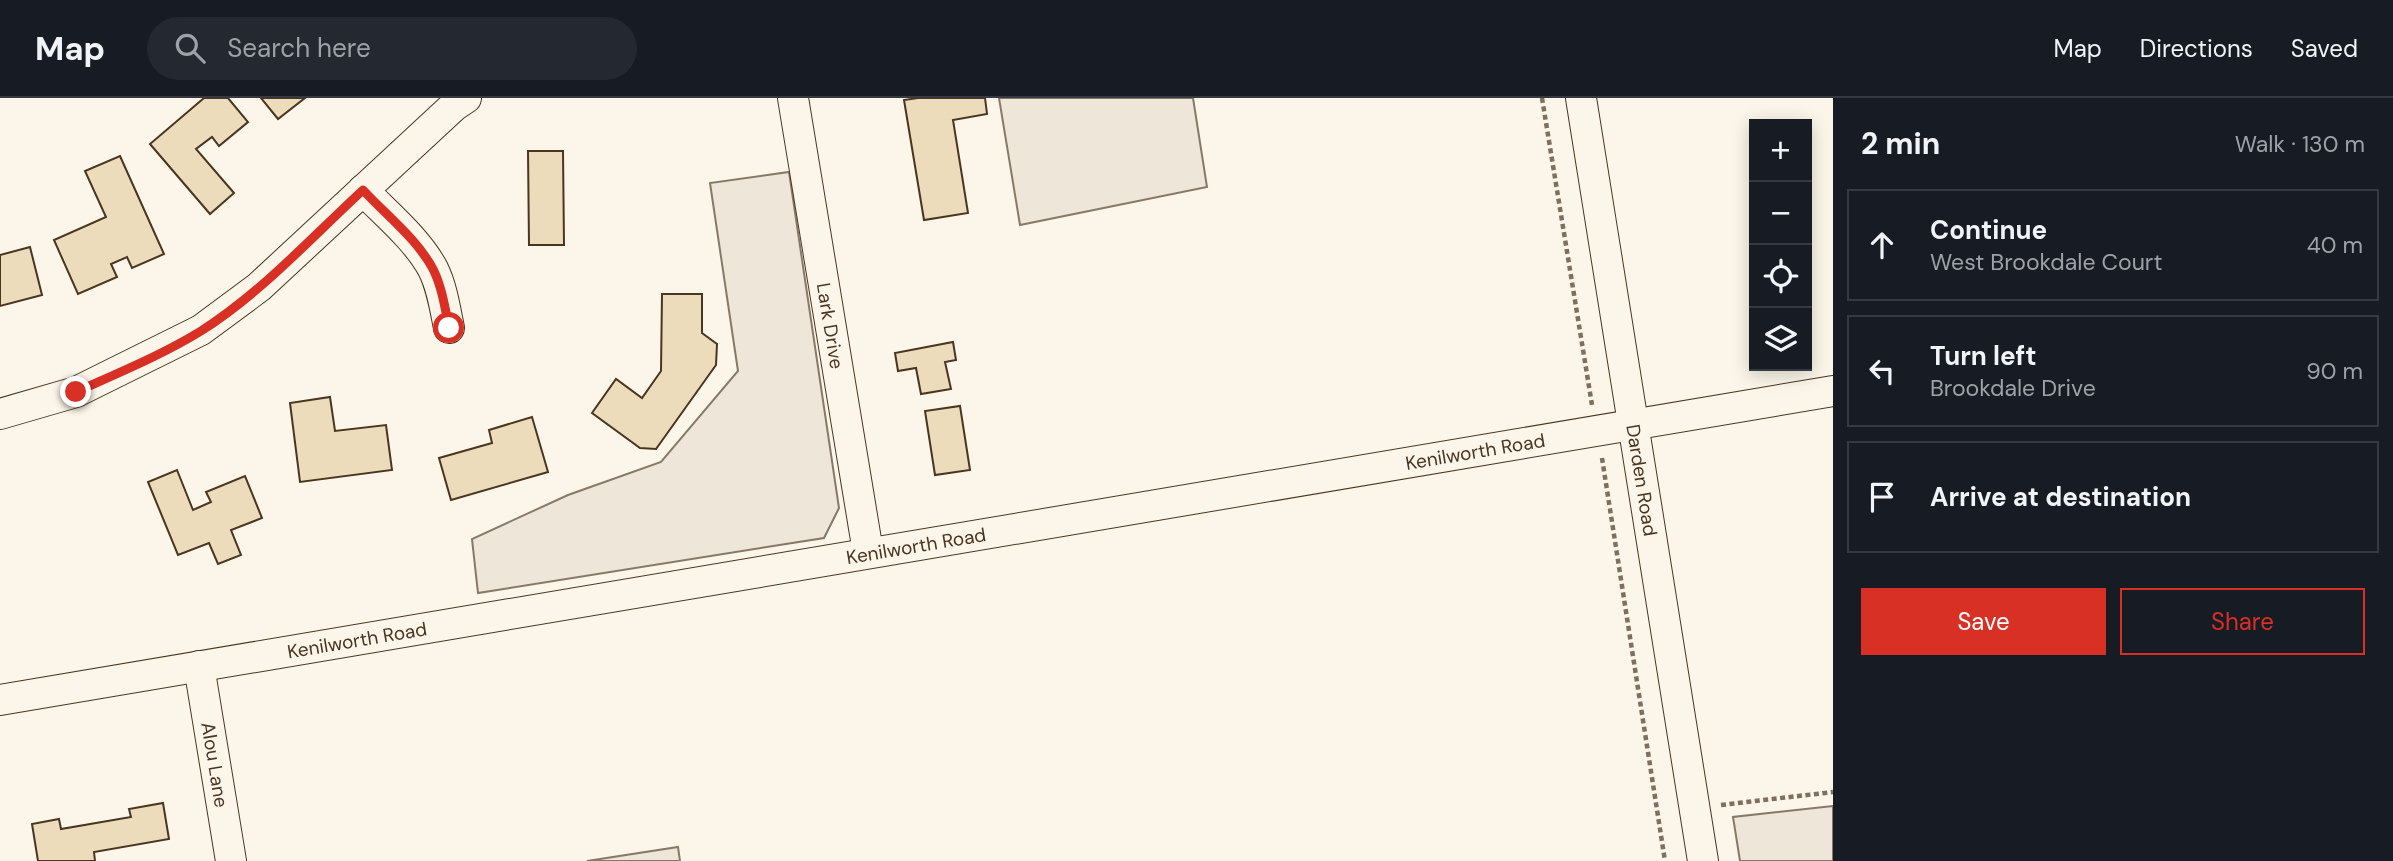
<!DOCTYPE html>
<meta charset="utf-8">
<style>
:root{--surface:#171b24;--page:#242831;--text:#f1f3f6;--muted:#9ea1a6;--line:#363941;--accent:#d93025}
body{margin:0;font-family:"DM Sans",sans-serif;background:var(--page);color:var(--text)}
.controls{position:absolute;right:21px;top:21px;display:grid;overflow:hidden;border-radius:0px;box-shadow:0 4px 18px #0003}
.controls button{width:63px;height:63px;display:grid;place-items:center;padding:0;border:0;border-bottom:2px solid var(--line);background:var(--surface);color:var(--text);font:35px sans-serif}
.stop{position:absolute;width:21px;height:21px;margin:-16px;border:5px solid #d93025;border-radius:50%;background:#fff}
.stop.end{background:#d93025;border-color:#fff;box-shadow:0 2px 7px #0008}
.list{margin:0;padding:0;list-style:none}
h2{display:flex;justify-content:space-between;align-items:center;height:91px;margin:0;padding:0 28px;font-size:30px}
h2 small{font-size:23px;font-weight:400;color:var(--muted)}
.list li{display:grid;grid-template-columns:46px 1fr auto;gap:21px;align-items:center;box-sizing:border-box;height:112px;margin:0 14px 14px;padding:0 14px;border:2px solid var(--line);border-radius:0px}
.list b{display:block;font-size:26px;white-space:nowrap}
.list p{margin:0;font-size:23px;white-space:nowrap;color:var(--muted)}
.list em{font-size:23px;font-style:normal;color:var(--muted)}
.actions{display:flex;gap:14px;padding:21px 28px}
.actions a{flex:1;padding:16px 0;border:2px solid var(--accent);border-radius:0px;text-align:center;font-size:24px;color:var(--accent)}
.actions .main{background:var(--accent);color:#fff}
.icon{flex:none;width:38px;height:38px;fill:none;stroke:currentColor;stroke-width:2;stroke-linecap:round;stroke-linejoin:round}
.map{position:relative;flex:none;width:1833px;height:763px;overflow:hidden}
header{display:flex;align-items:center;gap:42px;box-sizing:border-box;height:98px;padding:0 35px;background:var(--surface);border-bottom:2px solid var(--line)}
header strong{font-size:33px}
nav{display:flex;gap:38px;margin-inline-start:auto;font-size:24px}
.search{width:490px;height:63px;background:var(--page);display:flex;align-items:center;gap:18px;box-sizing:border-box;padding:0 24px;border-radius:38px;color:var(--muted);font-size:26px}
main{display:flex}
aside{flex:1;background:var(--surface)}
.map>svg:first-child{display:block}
.green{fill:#ede6d9;stroke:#887966;stroke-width:2}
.building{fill:#ecdcbc;stroke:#4a3520;stroke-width:2}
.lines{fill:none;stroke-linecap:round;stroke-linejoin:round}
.minor-casing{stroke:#4a3520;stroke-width:32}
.path{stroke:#7f6f5c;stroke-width:4.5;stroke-dasharray:5 3.5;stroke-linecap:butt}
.minor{stroke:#fbf6e9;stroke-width:30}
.route{stroke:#d93025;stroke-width:9}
.labels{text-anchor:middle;stroke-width:5;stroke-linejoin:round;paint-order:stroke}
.street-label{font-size:19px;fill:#4a3520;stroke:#fbf6e9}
</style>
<header>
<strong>Map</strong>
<div class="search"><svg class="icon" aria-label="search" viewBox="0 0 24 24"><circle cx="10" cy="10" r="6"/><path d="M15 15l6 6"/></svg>Search here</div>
<nav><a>Map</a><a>Directions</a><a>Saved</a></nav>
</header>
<main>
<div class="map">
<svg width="1833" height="763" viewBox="0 0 1833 763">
<rect width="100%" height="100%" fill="#fbf6e9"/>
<g class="green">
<path d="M999,0h194l14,89 -187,38z"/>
<path d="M789,74l50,336 -15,30 -346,55 -6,-54 96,-44 93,-33 77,-91 -28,-188z"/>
<path d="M1833,708v55h-93l-7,-44z"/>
<path d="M678,749l2,14h-93z"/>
</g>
<g class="building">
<path d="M204,0h24l20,24 -29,24 -7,-9 -16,12 38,44 -24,21 -60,-70z"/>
<path d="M261,0h44l-27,21z"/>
<path d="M918,0h67l2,16 -34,6 15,93 -44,7 -20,-120z"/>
<path d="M528,53h35l1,94h-35z"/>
<path d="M120,58l44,98 -32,14 -5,-11 -16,7 6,13 -39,17 -24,-54 52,-23 -21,-46z"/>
<path d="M30,149l12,48 -42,11v-51z"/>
<path d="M662,196h40v39l15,11 -1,21 -60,84 -16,-1 -48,-35 24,-34 26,19 19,-27z"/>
<path d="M953,244l3,18 -11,2 6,27 -30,5 -5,-26 -18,3 -3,-18z"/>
<path d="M330,299l5,34 51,-6 6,45 -92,12 -10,-79z"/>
<path d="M960,308l10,64 -35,5 -10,-64z"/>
<path d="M532,319l16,55 -97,28 -12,-42 53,-15 -3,-13z"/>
<path d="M177,372l16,40 18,-8 -5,-10 39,-16 17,42 -31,12 10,25 -23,9 -9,-21 -31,12 -30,-73z"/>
<path d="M163,705l6,36 -75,13 1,9h-57l-6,-37 27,-5 2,10 70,-12 -2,-8z"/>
</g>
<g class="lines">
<defs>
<g id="minor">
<path id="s1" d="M793,0l75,454"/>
<path id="s2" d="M1581,0l122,763"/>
<path d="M363,92c23,24 54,49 70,79 9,18 12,39 16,59"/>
<path d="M0,316l76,-22 125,-62 58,-43 195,-181 12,-8"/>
<path id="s3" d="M199,568l32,195"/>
<path id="s4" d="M0,602l1833,-309"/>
</g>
</defs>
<use href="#minor" class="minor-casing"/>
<g class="path">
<path d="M1542,0l50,307"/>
<path d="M1602,360l63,403"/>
<path d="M1721,707l112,-13"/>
</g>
<use href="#minor" class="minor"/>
</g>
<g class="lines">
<path class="route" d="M76,294c42,-19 86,-37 125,-61 60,-38 110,-93 162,-141 23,25 54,49 70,79 9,18 12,39 16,59"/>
</g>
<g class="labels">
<g class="street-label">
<text dy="7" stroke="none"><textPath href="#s1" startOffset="231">Lark Drive</textPath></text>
<text dy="7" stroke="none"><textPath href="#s4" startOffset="1496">Kenilworth Road</textPath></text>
<text dy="7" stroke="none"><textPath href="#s2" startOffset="387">Darden Road</textPath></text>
<text dy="7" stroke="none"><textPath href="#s4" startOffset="929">Kenilworth Road</textPath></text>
<text dy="7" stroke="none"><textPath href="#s4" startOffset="362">Kenilworth Road</textPath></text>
<text dy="7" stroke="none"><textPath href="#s3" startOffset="100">Alou Lane</textPath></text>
</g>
</g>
</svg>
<div class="controls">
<button>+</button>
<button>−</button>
<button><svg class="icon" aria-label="locate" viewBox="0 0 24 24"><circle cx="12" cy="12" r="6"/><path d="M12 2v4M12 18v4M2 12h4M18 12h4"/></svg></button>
<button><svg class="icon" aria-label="layers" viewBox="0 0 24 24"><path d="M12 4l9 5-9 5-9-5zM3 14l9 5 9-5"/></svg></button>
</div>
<div class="stop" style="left:449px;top:230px"></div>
<div class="stop end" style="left:76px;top:294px"></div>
</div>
<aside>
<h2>2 min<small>Walk · 130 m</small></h2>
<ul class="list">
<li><svg class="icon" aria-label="ahead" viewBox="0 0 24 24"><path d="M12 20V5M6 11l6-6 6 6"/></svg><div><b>Continue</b><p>West Brookdale Court</p></div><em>40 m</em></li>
<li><svg class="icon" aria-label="left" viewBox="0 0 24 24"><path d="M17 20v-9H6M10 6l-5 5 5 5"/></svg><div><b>Turn left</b><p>Brookdale Drive</p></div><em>90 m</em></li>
<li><svg class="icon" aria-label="arrive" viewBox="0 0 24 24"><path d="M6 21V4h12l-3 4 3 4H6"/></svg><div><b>Arrive at destination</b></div></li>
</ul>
<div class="actions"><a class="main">Save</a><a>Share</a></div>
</aside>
</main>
